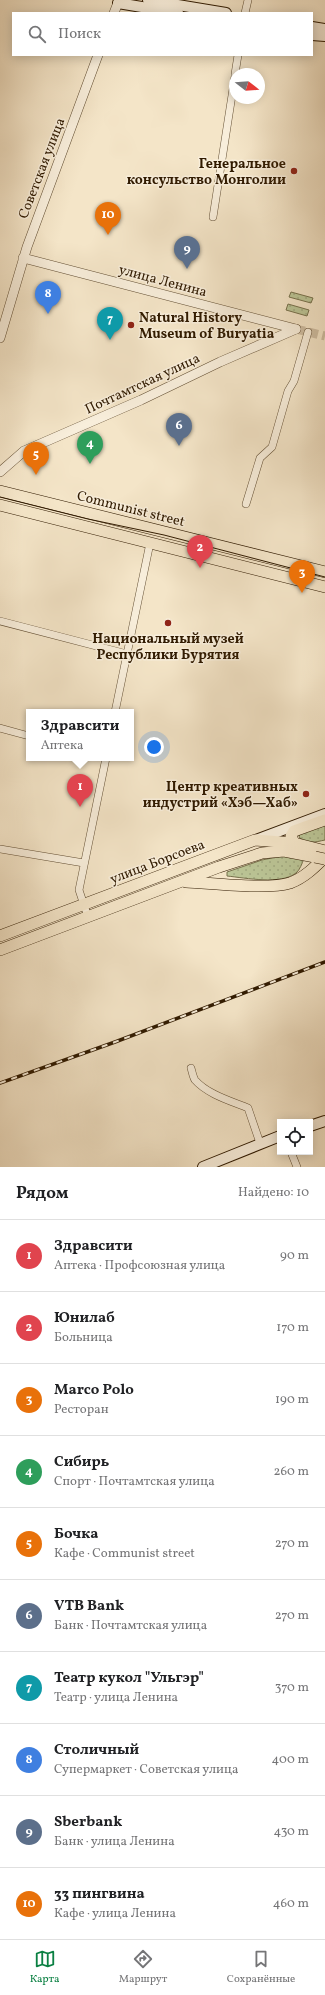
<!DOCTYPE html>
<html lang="ru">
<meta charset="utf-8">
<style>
:root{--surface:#fff;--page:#f6f6f6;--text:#202124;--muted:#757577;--line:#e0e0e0;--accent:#0b8043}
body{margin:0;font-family:Vollkorn,serif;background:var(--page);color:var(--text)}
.controls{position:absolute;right:12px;bottom:12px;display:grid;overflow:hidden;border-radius:0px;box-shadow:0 2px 10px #0003}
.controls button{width:36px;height:36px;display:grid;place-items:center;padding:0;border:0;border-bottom:1px solid var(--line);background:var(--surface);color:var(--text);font:20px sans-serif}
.compass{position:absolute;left:229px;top:68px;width:36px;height:36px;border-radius:50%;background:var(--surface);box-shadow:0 2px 10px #0003;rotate:107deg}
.you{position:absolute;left:154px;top:747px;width:14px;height:14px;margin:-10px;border:3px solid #fff;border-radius:50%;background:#1a73e8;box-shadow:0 0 0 6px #1a73e833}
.badge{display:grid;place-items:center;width:26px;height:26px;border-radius:50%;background:var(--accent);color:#fff;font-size:13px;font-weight:700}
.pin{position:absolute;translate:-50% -33px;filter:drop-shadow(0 1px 2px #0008)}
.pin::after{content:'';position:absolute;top:21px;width:14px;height:12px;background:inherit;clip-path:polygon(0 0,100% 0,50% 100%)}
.popup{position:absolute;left:26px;top:709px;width:108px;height:52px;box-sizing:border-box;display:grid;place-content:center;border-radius:0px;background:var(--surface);filter:drop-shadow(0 1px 3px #0005);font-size:13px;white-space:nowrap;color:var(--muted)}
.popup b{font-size:15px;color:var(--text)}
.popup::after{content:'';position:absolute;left:50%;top:100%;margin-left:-8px;border:8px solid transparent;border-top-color:var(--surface)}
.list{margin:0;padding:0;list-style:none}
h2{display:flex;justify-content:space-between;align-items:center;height:52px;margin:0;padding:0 16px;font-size:17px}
h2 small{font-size:13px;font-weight:400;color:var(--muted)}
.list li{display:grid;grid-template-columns:26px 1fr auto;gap:12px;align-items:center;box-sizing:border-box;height:72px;padding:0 16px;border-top:1px solid var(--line)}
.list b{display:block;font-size:15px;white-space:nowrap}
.list p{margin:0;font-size:13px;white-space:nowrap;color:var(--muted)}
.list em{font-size:13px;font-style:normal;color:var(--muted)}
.icon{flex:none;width:22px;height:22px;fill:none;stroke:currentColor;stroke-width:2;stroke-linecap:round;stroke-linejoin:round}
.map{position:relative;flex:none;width:325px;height:1167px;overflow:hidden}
.search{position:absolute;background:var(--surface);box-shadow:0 2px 10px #0003;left:12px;right:12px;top:12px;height:44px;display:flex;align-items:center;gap:10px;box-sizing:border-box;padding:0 14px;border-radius:0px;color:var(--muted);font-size:15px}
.sheet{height:772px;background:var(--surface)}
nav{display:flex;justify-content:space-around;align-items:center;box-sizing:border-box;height:56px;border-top:1px solid var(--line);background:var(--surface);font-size:11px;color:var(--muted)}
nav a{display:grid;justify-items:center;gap:2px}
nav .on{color:var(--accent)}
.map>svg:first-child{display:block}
.green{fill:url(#green-dots);stroke:#76704b}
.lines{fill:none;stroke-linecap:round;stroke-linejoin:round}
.tertiary-tunnel{stroke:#cdbca0;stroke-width:9;stroke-dasharray:9 4.5;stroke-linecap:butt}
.minor-casing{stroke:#614d32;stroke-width:8}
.tertiary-casing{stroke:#614d32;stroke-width:10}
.secondary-casing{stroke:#301a00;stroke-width:12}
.primary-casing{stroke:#301a00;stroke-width:12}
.minor{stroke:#f8eedb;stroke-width:7}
.tertiary{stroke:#f8eedb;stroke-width:9}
.secondary{stroke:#f8eedb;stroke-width:10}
.primary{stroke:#f4e5c8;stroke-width:11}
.tram{stroke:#301a00;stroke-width:1}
.rail-casing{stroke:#301a00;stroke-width:3.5}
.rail{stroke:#f8eedb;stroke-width:2;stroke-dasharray:6;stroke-linecap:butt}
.primary-bridge-casing{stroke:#301a00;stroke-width:12;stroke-linecap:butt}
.primary-bridge{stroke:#f4e5c8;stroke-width:11}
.poi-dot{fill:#8f2418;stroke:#f8eedb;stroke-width:1.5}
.labels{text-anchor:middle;stroke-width:3;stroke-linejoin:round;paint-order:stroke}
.poi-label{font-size:14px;font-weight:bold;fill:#301a00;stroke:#f8eedb;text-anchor:end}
.street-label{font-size:14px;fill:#301a00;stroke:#f8eedb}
</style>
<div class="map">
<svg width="325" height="1167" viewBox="0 0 325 1167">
<defs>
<pattern id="green-dots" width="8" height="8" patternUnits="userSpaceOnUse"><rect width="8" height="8" fill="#bbc596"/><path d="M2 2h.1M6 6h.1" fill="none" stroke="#a1a980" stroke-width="1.8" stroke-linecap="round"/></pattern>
</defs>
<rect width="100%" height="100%" fill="#f4e5c8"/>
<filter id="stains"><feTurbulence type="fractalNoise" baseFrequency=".005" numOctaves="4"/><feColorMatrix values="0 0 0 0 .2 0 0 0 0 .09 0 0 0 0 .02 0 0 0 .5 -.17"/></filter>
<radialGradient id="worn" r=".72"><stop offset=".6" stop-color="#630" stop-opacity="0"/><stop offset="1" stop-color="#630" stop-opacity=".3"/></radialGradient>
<g class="green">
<path d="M291,292l22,6 -2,5 -22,-6z"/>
<path d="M288,304l21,6 -2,6 -21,-6z"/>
<path d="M325,822v18c-10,2 -18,5 -26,-3l1,-4z"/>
<path d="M282,856l22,3c-2,4 -4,11 -8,14 -15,12 -50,5 -69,3v-4l35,-12z"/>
</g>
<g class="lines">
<path class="tertiary-tunnel" d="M296,329l29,7"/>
<defs>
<g id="minor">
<path d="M245,13l3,-13"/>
<path d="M235,74l3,-19"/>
<path d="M213,217l22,-141"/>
<path d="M246,504l14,-46 12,-11 16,-56 6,-10 14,-49"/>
<path d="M0,621l127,33"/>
<path d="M115,712l35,-169"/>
<path d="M0,728l29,8"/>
<path d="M0,849l84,14"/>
<path d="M88,917l-9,-27 27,-132"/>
<path d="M191,1068c1,3 2,9 4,12 12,14 36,21 53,28l12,35"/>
<path d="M291,1152l6,15"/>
</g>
<g id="tertiary">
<path d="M114,13l5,-13"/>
<path d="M23,258l273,71"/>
<path d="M0,338l27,-91 71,-192"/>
<path d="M0,472l24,-21 117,-51 79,-38 76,-33"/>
</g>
<g id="secondary">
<path d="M148,0l78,13"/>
<path d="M118,3l60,10"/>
<path d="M312,27l13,2"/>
<path d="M312,35l13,1"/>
<path d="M256,840l69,-26"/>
<path d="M310,1126l15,-5"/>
<path d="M203,1167l77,-31"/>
</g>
<g id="primary">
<path d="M0,491l325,81"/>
<path d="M0,505l325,82"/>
<path d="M294,843l-3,-7 3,-5 31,-11"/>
<path d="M186,882c26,1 81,8 104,1 14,-5 25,-16 35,-26"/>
<path d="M0,936l255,-96 39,3 31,8"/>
<path d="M0,950l219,-83 43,-14 22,-2 31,6"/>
</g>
</defs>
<use href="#minor" class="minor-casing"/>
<use href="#tertiary" class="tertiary-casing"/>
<use href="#secondary" class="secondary-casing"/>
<use href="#primary" class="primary-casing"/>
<use href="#minor" class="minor"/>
<use href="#tertiary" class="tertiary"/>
<use href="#secondary" class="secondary"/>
<use href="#primary" class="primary"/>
<path class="tram" d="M0,497l88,22 76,16 161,42"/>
<defs>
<path id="rail" d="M0,1083l115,-41 210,-80"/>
</defs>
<use href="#rail" class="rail-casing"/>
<use href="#rail" class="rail"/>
<defs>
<path id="primary-bridge" d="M315,857l10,2"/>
</defs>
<use href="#primary-bridge" class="primary-bridge-casing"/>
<use href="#primary-bridge" class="primary-bridge"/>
</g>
<g class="poi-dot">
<circle cx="294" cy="171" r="4"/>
<circle cx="131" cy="325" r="4"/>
<circle cx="168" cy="623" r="4"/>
<circle cx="306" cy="794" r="4"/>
</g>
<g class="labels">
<g class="poi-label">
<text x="286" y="168">Генеральное<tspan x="286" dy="16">консульство Монголии</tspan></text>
<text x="139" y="322" text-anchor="start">Natural History<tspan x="139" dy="16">Museum of Buryatia</tspan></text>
<text x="168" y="643" text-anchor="middle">Национальный музей<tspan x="168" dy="16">Республики Бурятия</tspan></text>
<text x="298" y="791">Центр креативных<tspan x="298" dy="16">индустрий «Хэб—Хаб»</tspan></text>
</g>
<g class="street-label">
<text transform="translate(41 168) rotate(-69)" y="5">Советская улица</text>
<text transform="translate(163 280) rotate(15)" y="5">улица Ленина</text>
<text transform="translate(142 383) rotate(-25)" y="5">Почтамтская улица</text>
<text transform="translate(131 508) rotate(14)" y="5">Communist street</text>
<text transform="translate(157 861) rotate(-21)" y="5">улица Борсоева</text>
</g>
</g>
<rect width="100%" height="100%" filter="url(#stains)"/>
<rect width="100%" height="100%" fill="url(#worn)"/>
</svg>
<div class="controls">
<button><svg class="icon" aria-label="locate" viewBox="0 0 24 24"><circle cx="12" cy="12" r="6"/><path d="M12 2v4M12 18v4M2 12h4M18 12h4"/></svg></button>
</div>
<svg class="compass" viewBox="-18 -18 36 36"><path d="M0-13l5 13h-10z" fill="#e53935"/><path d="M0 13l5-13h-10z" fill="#757577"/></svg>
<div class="you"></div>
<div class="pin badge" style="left:80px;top:807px;background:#e0444e">1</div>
<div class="popup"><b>Здравсити</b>Аптека</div>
<div class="pin badge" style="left:200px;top:568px;background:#e0444e">2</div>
<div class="pin badge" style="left:302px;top:593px;background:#e8710a">3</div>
<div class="pin badge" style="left:90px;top:464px;background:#2e9e5b">4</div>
<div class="pin badge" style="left:36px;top:475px;background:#e8710a">5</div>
<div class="pin badge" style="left:179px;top:446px;background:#5c6f8a">6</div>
<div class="pin badge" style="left:110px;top:340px;background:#0f9aa8">7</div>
<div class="pin badge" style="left:48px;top:314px;background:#3f7fe0">8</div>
<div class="pin badge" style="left:187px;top:269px;background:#5c6f8a">9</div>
<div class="pin badge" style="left:108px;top:235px;background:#e8710a">10</div>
<div class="search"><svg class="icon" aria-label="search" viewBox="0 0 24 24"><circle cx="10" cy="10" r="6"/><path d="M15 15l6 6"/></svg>Поиск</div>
</div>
<section class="sheet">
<h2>Рядом<small>Найдено: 10</small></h2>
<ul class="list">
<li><span class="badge" style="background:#e0444e">1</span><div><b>Здравсити</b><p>Аптека · Профсоюзная улица</p></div><em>90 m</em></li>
<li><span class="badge" style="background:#e0444e">2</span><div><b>Юнилаб</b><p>Больница</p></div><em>170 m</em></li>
<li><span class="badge" style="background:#e8710a">3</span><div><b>Marco Polo</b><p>Ресторан</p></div><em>190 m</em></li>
<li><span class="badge" style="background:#2e9e5b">4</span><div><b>Сибирь</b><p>Спорт · Почтамтская улица</p></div><em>260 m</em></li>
<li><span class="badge" style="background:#e8710a">5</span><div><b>Бочка</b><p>Кафе · Communist street</p></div><em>270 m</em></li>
<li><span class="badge" style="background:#5c6f8a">6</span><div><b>VTB Bank</b><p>Банк · Почтамтская улица</p></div><em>270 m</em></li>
<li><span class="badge" style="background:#0f9aa8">7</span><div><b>Театр кукол &quot;Ульгэр&quot;</b><p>Театр · улица Ленина</p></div><em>370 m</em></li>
<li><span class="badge" style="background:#3f7fe0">8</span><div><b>Столичный</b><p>Супермаркет · Советская улица</p></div><em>400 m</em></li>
<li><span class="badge" style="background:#5c6f8a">9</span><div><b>Sberbank</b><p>Банк · улица Ленина</p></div><em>430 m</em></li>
<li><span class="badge" style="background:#e8710a">10</span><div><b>33 пингвина</b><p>Кафе · улица Ленина</p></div><em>460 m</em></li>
</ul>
</section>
<nav>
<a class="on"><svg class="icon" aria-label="map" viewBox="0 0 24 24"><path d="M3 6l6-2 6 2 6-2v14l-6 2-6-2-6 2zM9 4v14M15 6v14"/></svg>Карта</a>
<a><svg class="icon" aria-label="directions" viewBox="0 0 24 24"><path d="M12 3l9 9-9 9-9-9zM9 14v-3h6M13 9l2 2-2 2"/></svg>Маршрут</a>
<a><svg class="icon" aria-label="saved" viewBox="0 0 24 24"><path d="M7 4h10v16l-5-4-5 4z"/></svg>Сохранённые</a>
</nav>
